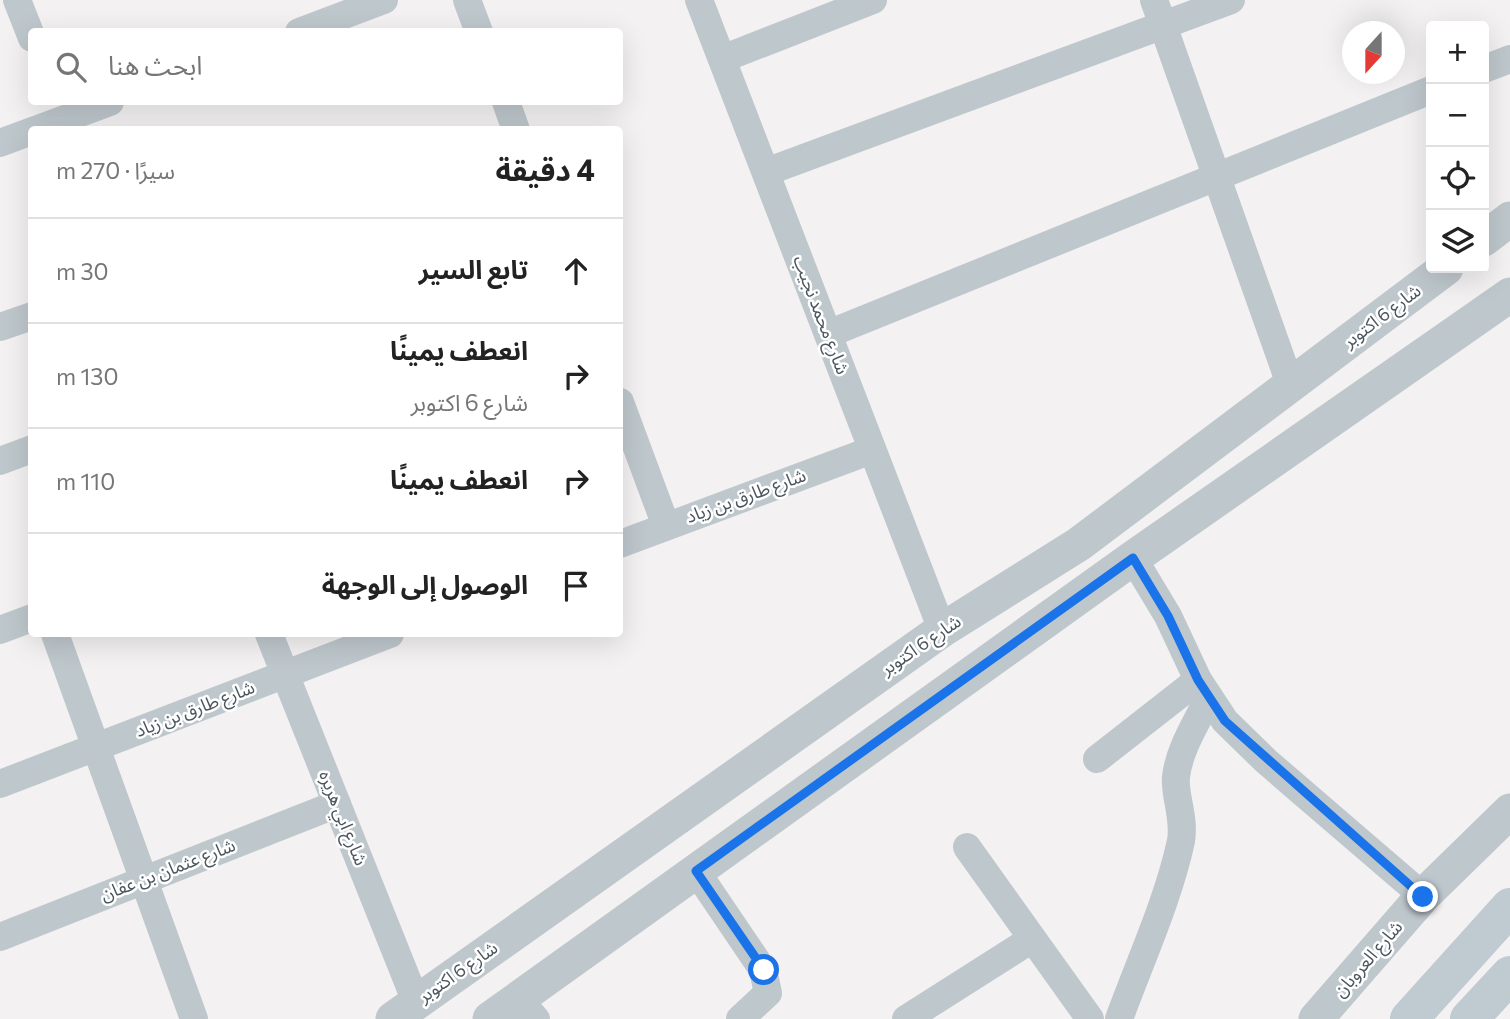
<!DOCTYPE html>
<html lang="ar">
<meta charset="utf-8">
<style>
:root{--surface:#fff;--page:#f6f6f6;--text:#222;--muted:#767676;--line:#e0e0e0}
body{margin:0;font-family:Commissioner,"Noto Sans Arabic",sans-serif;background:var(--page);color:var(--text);direction:rtl}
.controls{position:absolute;right:21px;top:21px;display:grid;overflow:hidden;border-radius:7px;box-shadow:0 7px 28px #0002}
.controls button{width:63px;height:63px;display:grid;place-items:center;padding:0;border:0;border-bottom:2px solid var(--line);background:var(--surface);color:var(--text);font:35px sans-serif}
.compass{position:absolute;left:1342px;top:21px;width:63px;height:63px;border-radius:50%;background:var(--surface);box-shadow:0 7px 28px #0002;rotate:201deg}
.stop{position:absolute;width:21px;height:21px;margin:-16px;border:5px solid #1a73e8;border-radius:50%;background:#fff}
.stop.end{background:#1a73e8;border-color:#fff;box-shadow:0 2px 7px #0008}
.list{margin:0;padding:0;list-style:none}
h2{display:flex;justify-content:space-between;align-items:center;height:91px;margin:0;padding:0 28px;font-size:30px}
h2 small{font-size:23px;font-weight:400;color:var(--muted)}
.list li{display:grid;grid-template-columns:46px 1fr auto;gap:21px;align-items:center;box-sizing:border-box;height:105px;padding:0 28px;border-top:2px solid var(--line)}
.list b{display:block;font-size:26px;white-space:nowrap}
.list p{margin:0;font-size:23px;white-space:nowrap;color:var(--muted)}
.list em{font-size:23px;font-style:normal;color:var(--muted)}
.icon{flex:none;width:38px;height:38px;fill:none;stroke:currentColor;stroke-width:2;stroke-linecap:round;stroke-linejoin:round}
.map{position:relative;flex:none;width:1510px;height:1019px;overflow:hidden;direction:ltr}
.search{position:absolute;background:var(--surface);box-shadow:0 7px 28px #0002;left:28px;top:28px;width:595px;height:77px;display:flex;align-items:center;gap:18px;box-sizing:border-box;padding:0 24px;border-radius:7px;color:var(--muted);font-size:26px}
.panel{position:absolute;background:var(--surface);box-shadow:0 7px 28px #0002;left:28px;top:126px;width:595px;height:511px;border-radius:7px;direction:rtl}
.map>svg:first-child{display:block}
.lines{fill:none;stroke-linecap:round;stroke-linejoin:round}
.minor{stroke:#bec7cc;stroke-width:28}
.tertiary{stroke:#bec7cc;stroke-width:35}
.secondary{stroke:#bfcad1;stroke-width:38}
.route{stroke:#1a73e8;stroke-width:9}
.labels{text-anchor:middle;stroke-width:5;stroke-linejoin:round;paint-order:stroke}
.street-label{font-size:18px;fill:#4b565d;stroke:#fff}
</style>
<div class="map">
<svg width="1510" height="1019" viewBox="0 0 1510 1019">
<rect width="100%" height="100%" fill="#f3f1f2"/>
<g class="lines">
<g class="minor">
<path d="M17,0l15,38"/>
<path d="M467,0l12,32"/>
<path d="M699,0l243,630"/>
<path d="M1154,0l136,384"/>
<path d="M299,32l85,-32"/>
<path d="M722,59l151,-59"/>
<path d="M1484,69l26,-10"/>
<path d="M506,102l10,28"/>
<path d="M35,130l75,-28"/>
<path d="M0,143l32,-12"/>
<path d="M766,172l465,-172"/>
<path d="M0,327l32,-11"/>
<path d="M828,334l603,-244"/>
<path d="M620,402l46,124"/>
<path d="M0,461l32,-12"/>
<path d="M620,544l252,-94"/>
<path d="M1133,558l35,58 30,64 27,41 41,40 157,135"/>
<path d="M0,630l32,-12"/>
<path d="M55,634l139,385"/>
<path d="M269,634l147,368"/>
<path d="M1097,759l101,-79"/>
<path d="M0,784l390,-150"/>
<path d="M967,847l123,172"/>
<path d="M696,871l67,99 5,23 -28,26"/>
<path d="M0,937l337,-133"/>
<path d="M518,999l18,20"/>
<path d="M906,1019l126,-80"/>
<path d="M1119,1019c21,-58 49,-118 62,-178 4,-24 -7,-46 -5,-64 3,-28 21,-55 33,-80"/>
</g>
<g class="tertiary">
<path d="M1484,239l26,-20"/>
<path d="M393,1019l549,-389 137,-86 367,-276"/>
<path d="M490,1019l643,-461 377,-263"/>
<path d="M1316,1019l107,-123 87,-85"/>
</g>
<g class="secondary">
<path d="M1409,1019l101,-112"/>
<path d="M1469,1019l41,-44"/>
</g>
</g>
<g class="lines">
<path class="route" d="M764,970l-68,-99 437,-313 35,58 30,64 27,41 198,176"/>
</g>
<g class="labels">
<g class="street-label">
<text transform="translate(821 315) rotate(69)" y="6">شارع محمد نجيب</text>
<text transform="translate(1382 316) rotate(-37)" y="6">شارع 6 اكتوبر</text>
<text transform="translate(746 496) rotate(-20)" y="6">شارع طارق بن زياد</text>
<text transform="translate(921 645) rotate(-34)" y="6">شارع 6 اكتوبر</text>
<text transform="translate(195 709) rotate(-21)" y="6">شارع طارق بن زياد</text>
<text transform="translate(343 818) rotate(68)" y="6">شارع ابي هريره</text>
<text transform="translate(168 870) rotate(-21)" y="6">شارع عثمان بن عفان</text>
<text transform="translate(1368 959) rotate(-49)" y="6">شارع العروبان</text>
<text transform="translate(458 972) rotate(-35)" y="6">شارع 6 اكتوبر</text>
</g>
</g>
</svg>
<div class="controls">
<button>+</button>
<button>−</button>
<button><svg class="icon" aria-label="locate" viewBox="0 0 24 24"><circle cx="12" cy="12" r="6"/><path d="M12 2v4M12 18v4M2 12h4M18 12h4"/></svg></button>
<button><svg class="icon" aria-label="layers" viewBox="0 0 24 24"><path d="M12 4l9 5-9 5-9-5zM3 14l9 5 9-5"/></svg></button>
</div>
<svg class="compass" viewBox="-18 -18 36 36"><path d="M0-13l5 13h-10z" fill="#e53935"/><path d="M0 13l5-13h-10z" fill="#767676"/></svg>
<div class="stop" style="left:764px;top:970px"></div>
<div class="stop end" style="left:1423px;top:897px"></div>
<div class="search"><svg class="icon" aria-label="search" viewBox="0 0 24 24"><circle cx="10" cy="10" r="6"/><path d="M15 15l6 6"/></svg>ابحث هنا</div>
<section class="panel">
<h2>4 دقيقة<small>سيرًا · 270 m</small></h2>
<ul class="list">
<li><svg class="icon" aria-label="ahead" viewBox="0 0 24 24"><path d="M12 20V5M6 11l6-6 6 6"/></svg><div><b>تابع السير</b></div><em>30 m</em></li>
<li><svg class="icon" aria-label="right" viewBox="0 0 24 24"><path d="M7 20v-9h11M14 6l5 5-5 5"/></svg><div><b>انعطف يمينًا</b><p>شارع 6 اكتوبر</p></div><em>130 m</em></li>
<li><svg class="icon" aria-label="right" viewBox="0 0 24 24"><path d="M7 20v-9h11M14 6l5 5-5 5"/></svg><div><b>انعطف يمينًا</b></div><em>110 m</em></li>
<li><svg class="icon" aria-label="arrive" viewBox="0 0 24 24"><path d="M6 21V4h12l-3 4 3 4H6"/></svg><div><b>الوصول إلى الوجهة</b></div></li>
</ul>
</section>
</div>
